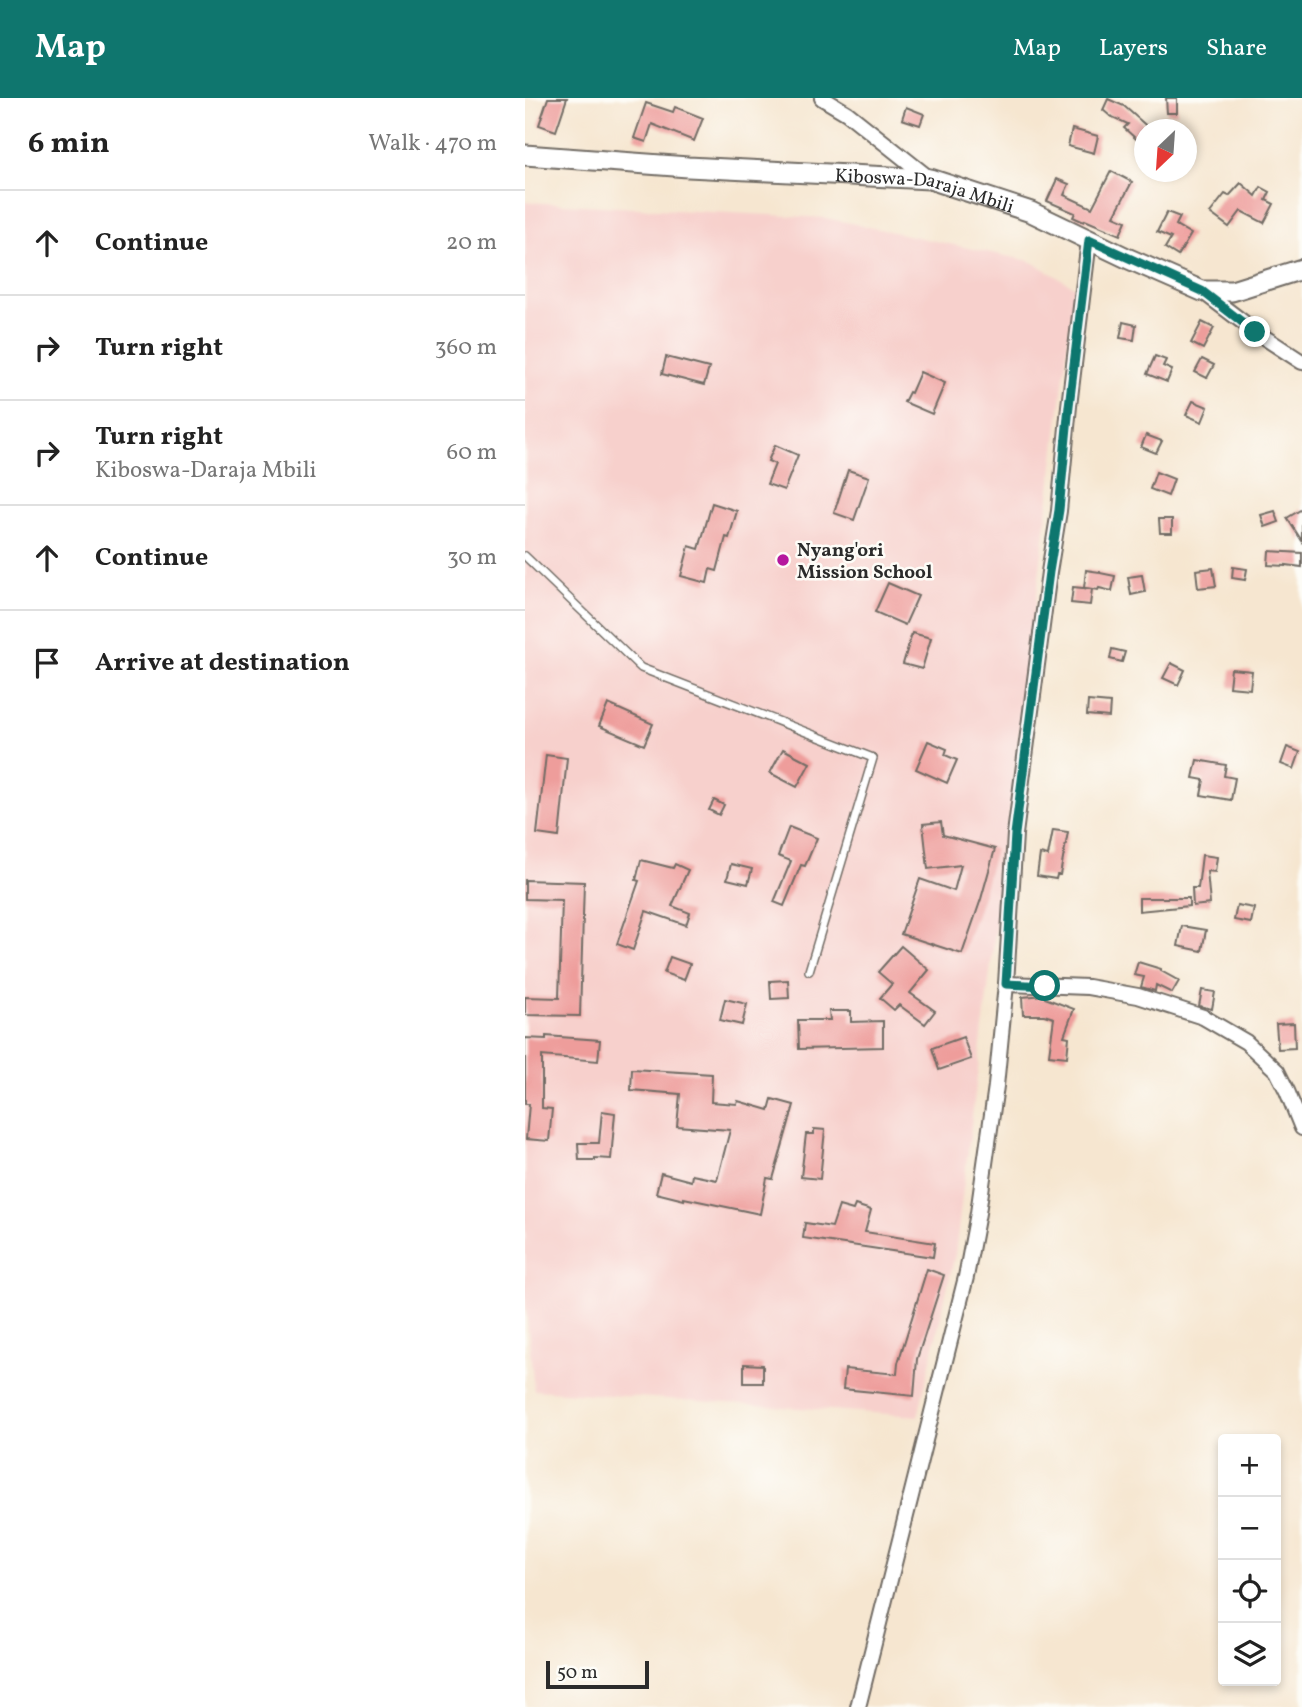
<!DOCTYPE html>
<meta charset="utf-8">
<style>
:root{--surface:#fff;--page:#f2f2f2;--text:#222;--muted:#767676;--line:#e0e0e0;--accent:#0f766e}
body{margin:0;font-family:Vollkorn,serif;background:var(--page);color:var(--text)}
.controls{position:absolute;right:21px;bottom:21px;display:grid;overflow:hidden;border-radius:7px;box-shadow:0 4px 10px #0003}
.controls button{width:63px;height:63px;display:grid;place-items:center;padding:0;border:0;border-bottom:2px solid var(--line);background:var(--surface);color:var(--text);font:35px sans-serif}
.compass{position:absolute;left:609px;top:21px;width:63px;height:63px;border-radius:50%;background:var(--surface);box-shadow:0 4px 10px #0003;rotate:205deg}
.scale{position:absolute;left:21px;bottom:18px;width:103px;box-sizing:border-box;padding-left:7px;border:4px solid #2b2b2b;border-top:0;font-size:19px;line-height:24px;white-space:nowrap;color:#2b2b2b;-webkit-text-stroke:5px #fdfcf7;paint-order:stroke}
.stop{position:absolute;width:21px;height:21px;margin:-16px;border:5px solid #0f766e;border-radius:50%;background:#fff}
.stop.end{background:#0f766e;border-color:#fff;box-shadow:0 2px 7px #0008}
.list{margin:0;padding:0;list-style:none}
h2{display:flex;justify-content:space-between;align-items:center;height:91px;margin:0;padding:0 28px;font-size:30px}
h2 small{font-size:23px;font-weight:400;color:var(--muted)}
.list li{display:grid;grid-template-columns:46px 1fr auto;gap:21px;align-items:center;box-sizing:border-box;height:105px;padding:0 28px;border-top:2px solid var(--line)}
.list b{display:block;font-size:26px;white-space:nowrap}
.list p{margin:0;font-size:23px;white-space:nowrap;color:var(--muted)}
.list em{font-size:23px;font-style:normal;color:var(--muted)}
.icon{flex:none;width:38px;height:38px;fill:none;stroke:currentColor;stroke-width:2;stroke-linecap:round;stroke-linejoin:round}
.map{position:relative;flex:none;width:777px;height:1609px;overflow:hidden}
header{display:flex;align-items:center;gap:42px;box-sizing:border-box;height:98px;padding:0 35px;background:var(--accent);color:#fff}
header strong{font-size:33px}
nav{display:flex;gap:38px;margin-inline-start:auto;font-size:24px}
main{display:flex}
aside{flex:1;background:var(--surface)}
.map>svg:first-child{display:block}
.built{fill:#f7d0cc}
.building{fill:#ee9d9b}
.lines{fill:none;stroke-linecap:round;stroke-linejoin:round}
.service-casing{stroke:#726c65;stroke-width:10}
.minor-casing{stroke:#726c65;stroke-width:18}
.secondary-casing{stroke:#726c65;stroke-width:23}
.service{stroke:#fff;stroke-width:7}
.minor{stroke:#fff;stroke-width:14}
.secondary{stroke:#fff;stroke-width:19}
.route{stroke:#0f766e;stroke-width:9}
.poi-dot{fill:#b5179e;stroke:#fdfcf7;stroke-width:2.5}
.labels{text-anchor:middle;stroke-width:5;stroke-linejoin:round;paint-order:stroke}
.street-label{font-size:19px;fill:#2b2b2b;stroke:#fdfcf7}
.poi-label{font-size:19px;font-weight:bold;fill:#2b2b2b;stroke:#fdfcf7;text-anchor:start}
</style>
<header>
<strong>Map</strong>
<nav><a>Map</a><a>Layers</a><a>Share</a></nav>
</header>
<main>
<aside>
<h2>6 min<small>Walk · 470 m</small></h2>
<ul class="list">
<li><svg class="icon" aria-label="ahead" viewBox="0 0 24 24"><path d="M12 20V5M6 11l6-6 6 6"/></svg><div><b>Continue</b></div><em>20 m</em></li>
<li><svg class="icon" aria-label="right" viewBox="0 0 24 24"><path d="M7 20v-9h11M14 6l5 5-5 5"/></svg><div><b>Turn right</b></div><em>360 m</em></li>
<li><svg class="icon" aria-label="right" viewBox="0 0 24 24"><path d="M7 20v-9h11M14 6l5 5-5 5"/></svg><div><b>Turn right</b><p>Kiboswa-Daraja Mbili</p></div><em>60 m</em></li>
<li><svg class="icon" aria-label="ahead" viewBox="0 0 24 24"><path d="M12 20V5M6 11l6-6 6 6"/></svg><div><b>Continue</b></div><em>30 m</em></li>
<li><svg class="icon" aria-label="arrive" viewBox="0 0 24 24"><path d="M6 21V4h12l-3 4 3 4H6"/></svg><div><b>Arrive at destination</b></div></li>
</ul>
</aside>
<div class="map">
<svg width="777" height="1609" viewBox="0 0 777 1609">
<rect width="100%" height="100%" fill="#fdfcf7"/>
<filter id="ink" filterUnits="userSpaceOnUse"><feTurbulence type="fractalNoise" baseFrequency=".0143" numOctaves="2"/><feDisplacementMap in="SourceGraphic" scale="14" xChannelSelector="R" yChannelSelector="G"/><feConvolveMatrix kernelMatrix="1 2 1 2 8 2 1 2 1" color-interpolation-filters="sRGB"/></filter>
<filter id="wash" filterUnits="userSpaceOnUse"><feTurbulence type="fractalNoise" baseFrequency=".00686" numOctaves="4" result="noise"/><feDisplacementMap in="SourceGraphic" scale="28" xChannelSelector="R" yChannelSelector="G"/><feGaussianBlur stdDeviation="1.57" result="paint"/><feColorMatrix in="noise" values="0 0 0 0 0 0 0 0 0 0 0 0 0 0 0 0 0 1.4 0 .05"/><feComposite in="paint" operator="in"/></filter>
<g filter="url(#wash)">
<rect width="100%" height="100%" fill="#f6e6d0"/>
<path class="built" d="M0,104l301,16 204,43 45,26 -120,967 -37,162 -384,-26 -9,-93z"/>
<g id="blocks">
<g class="building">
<path d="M23,0h19l-11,33 -17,-6z"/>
<path d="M641,0h11v15h-10z"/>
<path d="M583,1l16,7 27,24h-6v17l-21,-19 4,-4 -18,-8 -7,-6z"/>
<path d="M121,5l27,9 2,-5 28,11 -9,23 -42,-17 -6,18 -12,-4z"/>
<path d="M381,9l18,7 -4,11 -18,-6z"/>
<path d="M547,31l26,7 -4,17 -26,-7z"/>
<path d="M586,73l21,11 -18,34 12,5 -6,14 -35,-15 -1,2 -11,-5 2,-4 -28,-12 10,-22 12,5 -5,11 28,13z"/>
<path d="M716,85l15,13 5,-9 9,5 -4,8 8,4 -10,19 -23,-12 -12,16 -19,-14 15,-19 4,2z"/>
<path d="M642,114l13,5 -4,8 15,9 -13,22 -13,-8 6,-10 -14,-6z"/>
<path d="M598,224l13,3 -2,15 -14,-2z"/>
<path d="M677,224l12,6 -11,21 -12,-6z"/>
<path d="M630,258l11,4 -3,6 9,4 -5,12 -20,-8z"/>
<path d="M141,259l43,11 -5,17 -42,-11z"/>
<path d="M677,261l12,6 -7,13 -12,-6z"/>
<path d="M395,274l25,11 -13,31 -28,-12 5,-10 2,1z"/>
<path d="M668,303l15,6 -6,15 -16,-7z"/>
<path d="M621,337l16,6 -6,12 -15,-6z"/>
<path d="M250,347l23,10 -14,35 -17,-6 8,-20 -7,-3z"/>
<path d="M323,372l21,7 -15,43 -20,-7z"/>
<path d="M631,374l18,7 -6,17 -18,-7z"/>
<path d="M187,405l25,8 -8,27 -3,-1 -9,34 -7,-2 -3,14 -26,-7 8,-30 10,3z"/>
<path d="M777,411v32l-15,-23z"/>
<path d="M750,413l4,11 -14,5 -4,-12z"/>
<path d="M634,421h13v14h-12z"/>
<path d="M744,453l33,2v14l-16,-2v1l-18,-1z"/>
<path d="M708,469l14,2 -2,11 -13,-2z"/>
<path d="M688,470l3,18 -18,2 -2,-18z"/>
<path d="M561,472l14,2v1l15,3 -3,15 -13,-3 -1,2 -14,-2z"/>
<path d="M617,477l3,17 -14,3 -3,-18z"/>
<path d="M363,485l30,13 -13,29 -30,-13z"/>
<path d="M548,489l19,2 -2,16 -19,-2z"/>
<path d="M387,535l19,5 -9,31 -19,-5z"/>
<path d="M587,551l13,3 -3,10 -12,-3z"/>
<path d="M646,565l14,7 -7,15 -15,-7z"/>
<path d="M706,571l21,2 -2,18 -21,-2z"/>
<path d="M563,603l22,2 -1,14 -22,-2z"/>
<path d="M83,606l45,20 -9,21 -45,-19z"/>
<path d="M403,643l19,8 -2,6 12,5 -10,23 -31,-14z"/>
<path d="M762,649l13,5 -6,17 -13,-5z"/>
<path d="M258,651l27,14 -13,24 -27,-14z"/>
<path d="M21,657l21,3 -8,79 -22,-3z"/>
<path d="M672,662l29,5 -2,11 11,2 -4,22 -30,-5 3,-15 -11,-2z"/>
<path d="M189,702l10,5 -5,10 -10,-5z"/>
<path d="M416,724l2,13 52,14 -14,50 -19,55 -61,-20 19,-55 34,12 7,-26 -33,4 -5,-45z"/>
<path d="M264,729l28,11 -12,28 -4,-1 -17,41 -10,-4 17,-41 -13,-5z"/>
<path d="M528,732l15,2 -8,43h-3l-1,4 -19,-3 3,-22 8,2z"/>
<path d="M677,757l15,2 -2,15 -8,-1 3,33 -17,2 -1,-18h6z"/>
<path d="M116,762l32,8 2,-4 13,6 -16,36 18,7 -4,12 -40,-14 -13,39 -16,-6 22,-63 -3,-1z"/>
<path d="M206,766l21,5 -4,15 -21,-5z"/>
<path d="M0,782l59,2 -4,134 -55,-1v-18l34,1 3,-98 -37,-1z"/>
<path d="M614,800h50v8l-50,5z"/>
<path d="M712,807l17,3 -3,15 -17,-3z"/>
<path d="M657,828l24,4 -4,21 -24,-5z"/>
<path d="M376,848l28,24 -19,23 25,18 -10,13 -26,-19 -5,5 -14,-12 12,-14 -14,-12z"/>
<path d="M145,859l20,7 -6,16 -20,-7z"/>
<path d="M613,864l23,7v2l18,10 -7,12 -16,-8 -1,6 -14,-4 3,-10 -10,-2z"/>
<path d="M263,882l1,18 -18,1 -1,-18z"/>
<path d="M677,892l13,2 -3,17 -13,-3z"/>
<path d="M520,897v3l29,11 -10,27 5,1 -2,20 -18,-2 5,-37 -10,-3h-21l-1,-18z"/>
<path d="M200,901l22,5 -5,21 -22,-5z"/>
<path d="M304,913h22v11l32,-1v26l-84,2 -1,-29h32z"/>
<path d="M769,925l1,25 -17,1 -2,-25z"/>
<path d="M21,938l54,4 -2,21 -56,-5v52l10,1 -3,32 -23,-2 3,-35h-4v-66l21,1z"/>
<path d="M438,939l8,22 -32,11 -7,-22z"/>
<path d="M107,971l80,5 -1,28 26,2 1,-3 31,9 3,-11 22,6 -21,74 -6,-1 -7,36 -76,-16v2l-28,-7 5,-20 30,8 1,-6 25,5 13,-50 -53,-4 3,-32 -49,-4z"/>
<path d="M77,1013l13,2 -4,46 -16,-1v2h-16l-1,-17h21z"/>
<path d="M289,1031l11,1 -5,49 -19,-2 5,-43h8z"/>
<path d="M330,1107l16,5 -6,22 70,11 -2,14 -130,-19 2,-15 27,4 7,-21 14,4z"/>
<path d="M402,1171l17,6 -27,84 -3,37 -71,-7 2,-20 52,5 1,-11z"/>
<path d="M219,1266l19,1v18h-19z"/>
</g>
</g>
</g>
<g filter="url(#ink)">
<use href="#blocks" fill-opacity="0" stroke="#726c65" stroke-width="2"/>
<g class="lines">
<defs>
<path id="service" d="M0,458l116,112 232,90 -64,213"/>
<g id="minor">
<path d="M297,0l25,15 83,66"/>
<path d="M677,193l54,41 46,30"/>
<path d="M481,886l82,3 50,9 65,21 43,25 31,29 10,20 15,37"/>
<path d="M333,1609l108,-430 12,-64 18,-127 10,-102 9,-150 34,-262 10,-61 10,-105 20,-166"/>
</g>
<g id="secondary">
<path id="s1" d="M0,57l163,12 242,12 101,33 98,47 73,32h30l70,-22"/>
</g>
</defs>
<use href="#service" class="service-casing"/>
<use href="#minor" class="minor-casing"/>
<use href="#secondary" class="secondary-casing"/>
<use href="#service" class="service"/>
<use href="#minor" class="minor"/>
<use href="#secondary" class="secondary"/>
</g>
</g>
<g class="lines" filter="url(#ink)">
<path class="route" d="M520,888l-39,-2 9,-150 34,-262 10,-62 10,-104 20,-166 113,51 53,41"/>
</g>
<circle class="poi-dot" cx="258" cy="462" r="7"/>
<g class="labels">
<g class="street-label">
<text dy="7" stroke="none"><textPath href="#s1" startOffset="402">Kiboswa-Daraja Mbili</textPath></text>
</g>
<g class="poi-label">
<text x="272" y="458">Nyang'ori<tspan x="272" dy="22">Mission School</tspan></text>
</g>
</g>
</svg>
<div class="controls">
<button>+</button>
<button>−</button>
<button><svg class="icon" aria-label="locate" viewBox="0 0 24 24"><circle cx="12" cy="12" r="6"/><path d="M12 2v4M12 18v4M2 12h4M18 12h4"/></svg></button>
<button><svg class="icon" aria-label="layers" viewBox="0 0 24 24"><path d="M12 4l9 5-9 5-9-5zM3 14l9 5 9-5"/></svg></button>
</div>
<svg class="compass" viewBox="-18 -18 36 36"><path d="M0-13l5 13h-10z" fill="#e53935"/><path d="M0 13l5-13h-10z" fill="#767676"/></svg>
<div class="scale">50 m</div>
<div class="stop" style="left:520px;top:888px"></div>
<div class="stop end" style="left:730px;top:234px"></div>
</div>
</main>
